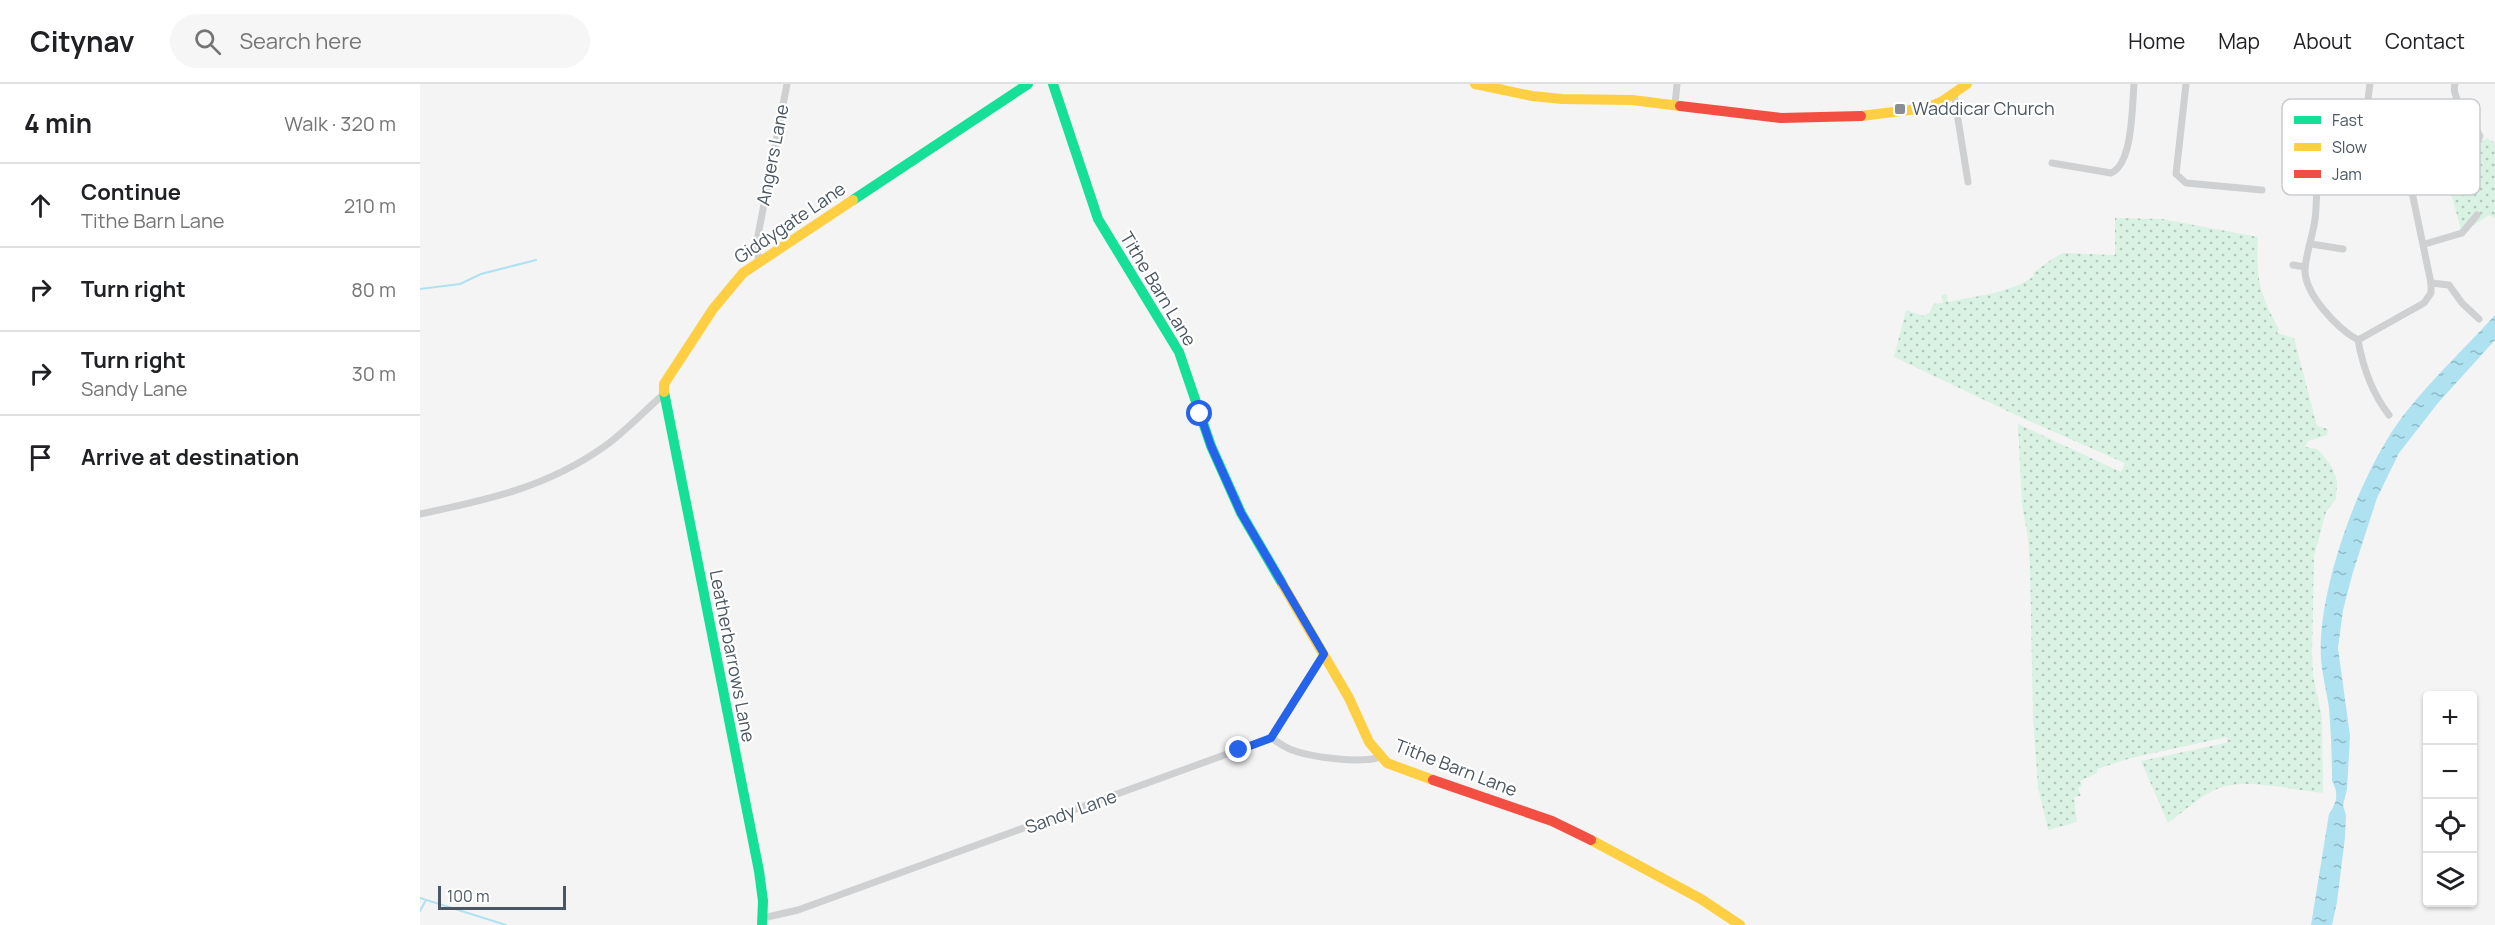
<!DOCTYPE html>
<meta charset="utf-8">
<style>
:root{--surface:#fff;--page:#f6f6f6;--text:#202124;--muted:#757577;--line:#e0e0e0}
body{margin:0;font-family:Manrope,sans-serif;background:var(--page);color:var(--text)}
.controls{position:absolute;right:18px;bottom:18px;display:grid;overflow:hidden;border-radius:6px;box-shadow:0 2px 4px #0004}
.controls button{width:54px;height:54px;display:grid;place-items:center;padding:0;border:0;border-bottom:2px solid var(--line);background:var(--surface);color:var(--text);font:30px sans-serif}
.scale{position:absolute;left:18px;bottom:15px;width:128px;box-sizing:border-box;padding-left:6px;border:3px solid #4a5661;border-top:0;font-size:16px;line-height:21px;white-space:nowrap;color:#4a5661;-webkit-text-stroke:4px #fff;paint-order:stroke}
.stop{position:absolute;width:18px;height:18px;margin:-14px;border:4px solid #2563eb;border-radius:50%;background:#fff}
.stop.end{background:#2563eb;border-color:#fff;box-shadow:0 2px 6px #0008}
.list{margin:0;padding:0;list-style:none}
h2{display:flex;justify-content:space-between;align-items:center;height:78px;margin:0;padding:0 24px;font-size:26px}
h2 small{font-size:20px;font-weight:400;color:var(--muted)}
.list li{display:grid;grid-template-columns:39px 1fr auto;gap:18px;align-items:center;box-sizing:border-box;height:84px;padding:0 24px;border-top:2px solid var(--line)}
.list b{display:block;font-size:22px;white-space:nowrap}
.list p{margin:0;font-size:20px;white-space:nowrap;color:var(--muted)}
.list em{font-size:20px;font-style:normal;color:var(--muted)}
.icon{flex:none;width:33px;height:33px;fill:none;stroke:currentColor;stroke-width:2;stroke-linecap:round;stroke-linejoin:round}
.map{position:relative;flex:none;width:2075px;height:841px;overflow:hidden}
header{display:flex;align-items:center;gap:36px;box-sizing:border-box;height:84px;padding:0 30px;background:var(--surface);border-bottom:2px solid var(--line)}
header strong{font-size:28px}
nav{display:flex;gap:33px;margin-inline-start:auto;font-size:21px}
.search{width:420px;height:54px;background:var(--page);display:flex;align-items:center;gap:15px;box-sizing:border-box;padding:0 21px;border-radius:33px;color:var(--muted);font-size:22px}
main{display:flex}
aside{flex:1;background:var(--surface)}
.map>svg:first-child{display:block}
.grass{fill:url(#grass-dots)}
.water{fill:url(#water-ripples)}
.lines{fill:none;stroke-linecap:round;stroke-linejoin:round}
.stream{stroke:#aee2f0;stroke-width:2}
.street{stroke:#ced0d2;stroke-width:7}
.fast{stroke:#16e098;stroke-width:10}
.slow{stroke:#ffcf43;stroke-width:10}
.jam{stroke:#f24e42;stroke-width:10}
.route{stroke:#2563eb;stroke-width:8}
.poi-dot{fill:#868d94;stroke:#fff;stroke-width:2}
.labels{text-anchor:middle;stroke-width:4.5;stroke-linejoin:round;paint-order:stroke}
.poi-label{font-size:18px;fill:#4a5661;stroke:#fff;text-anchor:start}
.street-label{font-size:18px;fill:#4a5661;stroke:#fff}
.key{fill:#fff;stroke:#c9ccd0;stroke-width:1.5}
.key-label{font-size:16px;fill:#4a5661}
</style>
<header>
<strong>Citynav</strong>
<div class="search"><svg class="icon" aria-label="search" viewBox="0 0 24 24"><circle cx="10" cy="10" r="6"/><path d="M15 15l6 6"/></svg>Search here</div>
<nav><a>Home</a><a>Map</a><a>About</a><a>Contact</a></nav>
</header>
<main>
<aside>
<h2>4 min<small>Walk · 320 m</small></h2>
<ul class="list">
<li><svg class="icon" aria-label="ahead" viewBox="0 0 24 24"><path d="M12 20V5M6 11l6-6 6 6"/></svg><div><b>Continue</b><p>Tithe Barn Lane</p></div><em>210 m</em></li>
<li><svg class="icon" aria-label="right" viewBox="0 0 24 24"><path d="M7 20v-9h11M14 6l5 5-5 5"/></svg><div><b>Turn right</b></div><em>80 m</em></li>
<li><svg class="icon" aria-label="right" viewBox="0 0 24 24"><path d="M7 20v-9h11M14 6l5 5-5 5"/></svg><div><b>Turn right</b><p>Sandy Lane</p></div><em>30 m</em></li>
<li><svg class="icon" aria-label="arrive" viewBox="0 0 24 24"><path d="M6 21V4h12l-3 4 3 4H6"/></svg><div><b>Arrive at destination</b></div></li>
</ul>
</aside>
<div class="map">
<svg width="2075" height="841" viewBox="0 0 2075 841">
<defs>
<pattern id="grass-dots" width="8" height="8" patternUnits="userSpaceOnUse" patternTransform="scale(1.5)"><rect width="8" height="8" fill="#d9f2e3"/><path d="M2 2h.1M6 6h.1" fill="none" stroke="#b2c7bb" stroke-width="1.8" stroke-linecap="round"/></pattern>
<pattern id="water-ripples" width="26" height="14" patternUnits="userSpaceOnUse" patternTransform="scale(1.5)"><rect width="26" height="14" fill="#aee2f0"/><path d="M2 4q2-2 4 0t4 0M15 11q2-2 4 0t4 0" fill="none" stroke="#90bac6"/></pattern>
</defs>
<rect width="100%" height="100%" fill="#f4f4f4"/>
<g class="grass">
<path d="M2067,54l8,5v75l-6,-3 -27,18 -19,-69z"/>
<path d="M1695,134l47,1 96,18c-3,38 2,59 21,92l-2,4 17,5 23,88 11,3 -1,6 -19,6 -3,6 12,2 5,5 10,13 5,14 -1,18 -10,13 -12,44 -2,98 1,21 9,43 1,75c-30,-3 -76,-15 -104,-5 -18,7 -35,23 -51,35l-27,-62 80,-17 6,-2v-5l-96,21 -34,11v4l-17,8 2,5 -4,2 3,8 -7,1 3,25 -29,8 -10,-43 -5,-69 -3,-152 -2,-28 -6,-33 -4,-81 103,48 4,-9 -107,-47 -124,-59 12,-47 18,6 6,-4 3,-8 10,-1 -1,-8 5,-1 1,8c28,-6 63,-9 86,-26l-1,-3 19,-14 11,-6 52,2z"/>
</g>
<path class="water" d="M2075,231v25l-57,63 -39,50 -22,45 -24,74 -10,38 -5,38 12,88 -3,53 -4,16 3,10 -1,22 -8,65 -5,23h-21l18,-111c8,-11 10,-21 3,-33 0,-25 -1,-49 -3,-73 -2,-16 -7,-33 -8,-50 -4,-70 41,-191 85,-246 27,-34 60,-65 89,-97z"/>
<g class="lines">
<g class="stream">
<path d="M0,205l40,-5 21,-10 55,-14"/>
<path d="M0,814l86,27"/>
<path d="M0,827l6,-11"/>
</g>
<g class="street">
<path d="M1766,0l-10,90 10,9 76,7"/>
<path d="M1534,10l14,88"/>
<path d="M1255,21l2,-21"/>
<path d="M1632,79l59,10c22,-9 21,-67 23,-89"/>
<path d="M1989,94l19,-8 50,-30 2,-4c-7,-14 -30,-38 -25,-52"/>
<path d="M1891,160l32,5"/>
<path d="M2005,160l37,-11 15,-18"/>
<path d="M339,176l-3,-14 31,-162"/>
<path d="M1873,181l12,2"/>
<path d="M2011,199l18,2 13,18 17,16"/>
<path d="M1938,256c-20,-11 -54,-46 -53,-71 1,-16 8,-33 10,-50 2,-12 0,-29 5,-41 5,-11 17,-10 26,-17 21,-19 20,-51 24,-77"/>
<path d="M1938,256l66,-37 7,-10v-10l-22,-105 -10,-15 -37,-23"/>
<path d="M1938,256c5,28 14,53 31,75"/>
<path d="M0,430c67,-14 128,-27 185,-68 21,-15 39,-35 59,-52"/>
<path d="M851,654l53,-84"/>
<path d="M343,834l35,-8 473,-172c7,4 13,9 21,12 18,7 70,14 88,7"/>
</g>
<g class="fast">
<path d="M633,0l45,135 81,133 32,94 30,67 42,72"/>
<path d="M433,116l175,-116"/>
<path d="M244,308l95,479 4,30 -1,24"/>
</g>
<g class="slow">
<path d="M1055,0l57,12 30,3 70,1 48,6"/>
<path d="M1441,32l65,-8 15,-6 26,-18"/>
<path d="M244,308v-8l49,-75 30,-36 110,-73"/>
<path d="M863,501l66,113 20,44 18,21 46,17"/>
<path d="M1171,756l110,59 39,26"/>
</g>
<g class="jam">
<path d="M1260,22l101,12 80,-2"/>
<path d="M1013,696l119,41 39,19"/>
</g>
</g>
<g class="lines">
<path class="route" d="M780,330l11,32 30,67 83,141 -53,84 -32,12"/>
</g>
<rect class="poi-dot" x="1474" y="19" width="12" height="12" rx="3"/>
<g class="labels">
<g class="poi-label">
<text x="1492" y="31">Waddicar Church</text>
</g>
<g class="street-label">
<text transform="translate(353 71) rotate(-79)" y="6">Angers Lane</text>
<text transform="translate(370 139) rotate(-34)" y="6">Giddygate Lane</text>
<text transform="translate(738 205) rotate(59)" y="6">Tithe Barn Lane</text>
<text transform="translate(312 572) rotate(79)" y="6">Leatherbarrows Lane</text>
<text transform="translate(1036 684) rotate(21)" y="6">Tithe Barn Lane</text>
<text transform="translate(651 728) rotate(-20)" y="6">Sandy Lane</text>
</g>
</g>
<rect x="1862" y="15" width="198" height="96" rx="9" class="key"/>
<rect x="1874" y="32" width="27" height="8" fill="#16e098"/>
<rect x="1874" y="59" width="27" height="8" fill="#ffcf43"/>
<rect x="1874" y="86" width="27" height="8" fill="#f24e42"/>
<g class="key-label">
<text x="1912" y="42">Fast</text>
<text x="1912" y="69">Slow</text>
<text x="1912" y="96">Jam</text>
</g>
</svg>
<div class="controls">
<button>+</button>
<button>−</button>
<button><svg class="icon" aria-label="locate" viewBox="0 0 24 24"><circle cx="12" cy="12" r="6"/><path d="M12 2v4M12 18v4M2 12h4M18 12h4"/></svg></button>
<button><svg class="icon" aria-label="layers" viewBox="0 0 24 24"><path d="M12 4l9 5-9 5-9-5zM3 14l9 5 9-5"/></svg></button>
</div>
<div class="scale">100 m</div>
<div class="stop" style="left:780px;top:330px"></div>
<div class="stop end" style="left:819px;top:666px"></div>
</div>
</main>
